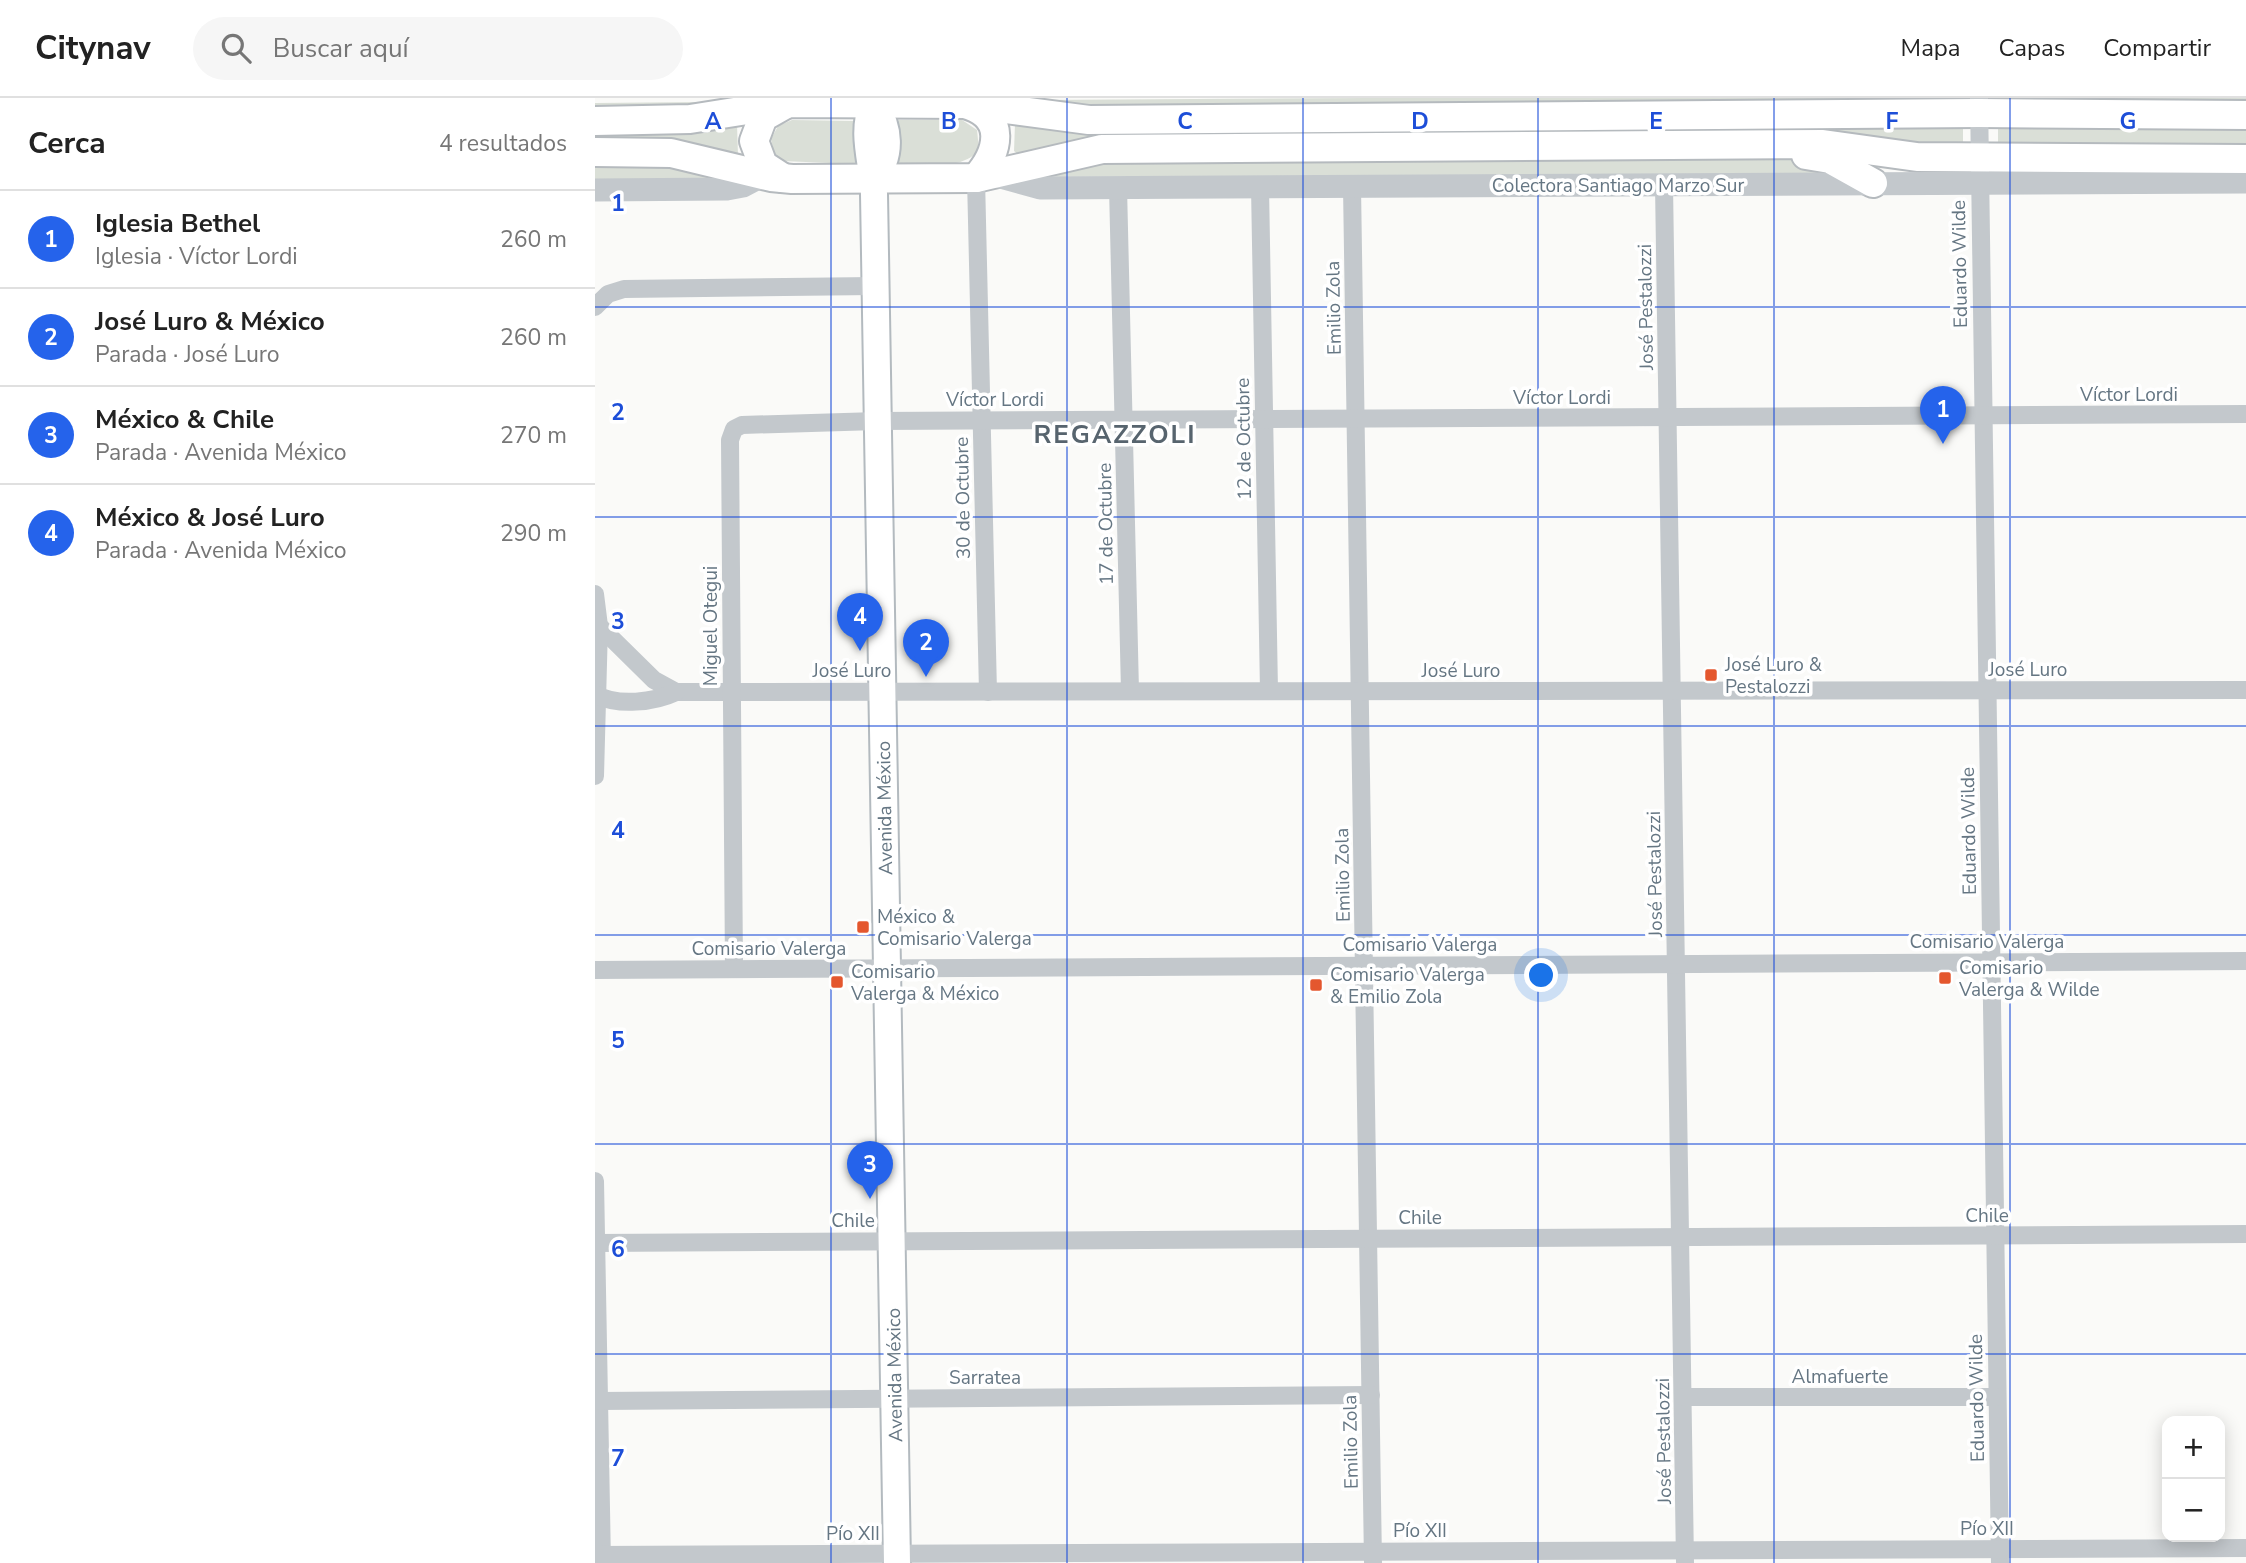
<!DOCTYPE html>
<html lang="es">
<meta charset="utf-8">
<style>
:root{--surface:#fff;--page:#f6f6f6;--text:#222;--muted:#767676;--line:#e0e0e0;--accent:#2563eb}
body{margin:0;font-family:"Nunito Sans",sans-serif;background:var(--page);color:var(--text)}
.controls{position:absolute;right:21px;bottom:21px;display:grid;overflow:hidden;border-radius:14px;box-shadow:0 4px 18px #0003}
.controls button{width:63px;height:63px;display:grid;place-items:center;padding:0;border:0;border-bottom:2px solid var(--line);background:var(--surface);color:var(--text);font:35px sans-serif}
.you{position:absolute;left:947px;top:878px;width:24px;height:24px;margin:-18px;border:5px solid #fff;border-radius:50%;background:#1a73e8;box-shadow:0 0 0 10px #1a73e833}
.badge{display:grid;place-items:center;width:46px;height:46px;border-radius:50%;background:var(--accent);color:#fff;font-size:23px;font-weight:700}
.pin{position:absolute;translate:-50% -58px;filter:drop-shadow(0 2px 4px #0008)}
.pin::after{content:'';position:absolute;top:37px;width:24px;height:21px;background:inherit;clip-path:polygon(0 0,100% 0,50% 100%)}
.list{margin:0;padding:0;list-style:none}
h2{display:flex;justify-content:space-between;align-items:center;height:91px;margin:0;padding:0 28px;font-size:30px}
h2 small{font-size:23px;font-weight:400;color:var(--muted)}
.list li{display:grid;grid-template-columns:46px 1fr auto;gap:21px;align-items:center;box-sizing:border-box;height:98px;padding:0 28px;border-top:2px solid var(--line)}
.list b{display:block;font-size:26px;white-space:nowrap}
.list p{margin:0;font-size:23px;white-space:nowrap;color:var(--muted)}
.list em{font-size:23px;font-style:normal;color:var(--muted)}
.icon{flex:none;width:38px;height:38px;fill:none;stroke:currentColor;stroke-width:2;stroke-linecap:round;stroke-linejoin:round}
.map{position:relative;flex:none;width:1651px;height:1465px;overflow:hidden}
header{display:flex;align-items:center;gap:42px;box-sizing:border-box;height:98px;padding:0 35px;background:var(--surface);border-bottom:2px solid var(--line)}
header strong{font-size:33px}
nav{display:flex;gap:38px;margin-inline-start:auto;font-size:24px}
.search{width:490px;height:63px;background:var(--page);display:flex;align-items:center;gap:18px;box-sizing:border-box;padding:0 24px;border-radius:38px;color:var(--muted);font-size:26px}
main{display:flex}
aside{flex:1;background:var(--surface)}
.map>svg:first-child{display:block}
.green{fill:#dadfd7}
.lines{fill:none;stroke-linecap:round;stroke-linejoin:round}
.secondary-casing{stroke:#b3babf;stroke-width:30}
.primary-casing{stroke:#b5babe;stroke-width:32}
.minor{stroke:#c3c8cc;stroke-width:18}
.tertiary{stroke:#c3c8cc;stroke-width:23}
.secondary{stroke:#fff;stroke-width:26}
.primary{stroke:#fff;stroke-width:28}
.grid{fill:none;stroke:#1d4ed8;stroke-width:2;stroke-opacity:0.55}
.poi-dot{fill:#e4572e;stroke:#fff;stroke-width:2.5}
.labels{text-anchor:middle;stroke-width:7;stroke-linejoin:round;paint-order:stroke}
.street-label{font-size:19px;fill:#657683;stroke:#fff}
.poi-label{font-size:19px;fill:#657683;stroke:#fff;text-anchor:start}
.district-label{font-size:26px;font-weight:bold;letter-spacing:2px;fill:#57646e;stroke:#fff}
.grid-label{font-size:23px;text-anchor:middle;font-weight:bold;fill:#1d4ed8;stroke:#fff;stroke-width:7;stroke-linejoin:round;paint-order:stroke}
</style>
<header>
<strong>Citynav</strong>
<div class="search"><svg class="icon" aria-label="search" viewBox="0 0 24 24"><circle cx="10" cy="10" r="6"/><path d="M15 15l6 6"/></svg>Buscar aquí</div>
<nav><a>Mapa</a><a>Capas</a><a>Compartir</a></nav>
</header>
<main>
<aside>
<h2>Cerca<small>4 resultados</small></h2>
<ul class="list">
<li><span class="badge">1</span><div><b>Iglesia Bethel</b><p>Iglesia · Víctor Lordi</p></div><em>260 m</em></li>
<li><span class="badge">2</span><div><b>José Luro &amp; México</b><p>Parada · José Luro</p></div><em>260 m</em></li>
<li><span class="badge">3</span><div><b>México &amp; Chile</b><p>Parada · Avenida México</p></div><em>270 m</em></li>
<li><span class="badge">4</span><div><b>México &amp; José Luro</b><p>Parada · Avenida México</p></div><em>290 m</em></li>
</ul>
</aside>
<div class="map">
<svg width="1651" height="1465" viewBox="0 0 1651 1465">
<rect width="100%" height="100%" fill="#fafaf8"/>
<g class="green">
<path d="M772,0h541l-52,6 -754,7 -66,-11z"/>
<path d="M1404,0h247v8l-247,-6z"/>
<path d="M109,4l1,2 -110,9v-10z"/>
<path d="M197,22l64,1 2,39 -4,4 -72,-3 -8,-8 -3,-14 7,-13z"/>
<path d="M304,22h63l15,10 2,19c-13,21 -59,18 -81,14l-1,-41z"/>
<path d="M420,26l948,2v17l-944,12 -5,-4z"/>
<path d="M142,27l1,30 -143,-11v-15z"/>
<path d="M1651,27v25l-248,-5v-19z"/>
<path d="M1061,55l77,7h75l36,14 -812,3 46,-15z"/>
<path d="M54,61l86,19 -140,3v-21z"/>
</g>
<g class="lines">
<defs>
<g id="secondary">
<path d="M278,5c-13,31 0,60 1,91l23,1369"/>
<path d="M278,5c17,23 20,53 0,76"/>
</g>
<g id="primary">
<path d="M370,6c43,12 34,48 11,74"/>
<path d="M0,23l95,-2 102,-16 176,1 121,16 890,-7 267,2"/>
<path d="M0,54l76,1 100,24 21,2 184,-1 126,-29 721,-5 94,13 329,2"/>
<path d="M1211,57l24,4 43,24"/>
<path d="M188,80l-20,-13 -9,-24 9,-24 23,-13"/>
</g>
</defs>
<use href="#secondary" class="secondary-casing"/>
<use href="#primary" class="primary-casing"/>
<g class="minor">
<path d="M1384,0l21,1465"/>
<path d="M381,80l12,514"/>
<path d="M1069,87l21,1378"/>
<path d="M757,88l21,1377"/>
<path d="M523,89l12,504"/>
<path d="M665,89l9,504"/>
<path d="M0,209l13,-13 16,-5 251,-3"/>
<path d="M0,496l4,32 -4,150"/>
<path d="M0,524l59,58 22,12 1570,-2"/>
<path d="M0,596c22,13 60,8 81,-2"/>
<path d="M139,871l-4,-529 4,-11 8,-4 135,-4 1369,-7"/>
<path d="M0,872l1651,-9"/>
<path d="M0,1083l7,382"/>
<path d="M0,1145l1651,-9"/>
<path d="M1088,1299h314"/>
<path d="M4,1303l772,-6"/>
<path d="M0,1457l1651,-7"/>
</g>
<g class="tertiary">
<path d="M398,77l47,13 1206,-6"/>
<path d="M0,92l132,-1 16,-3 21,-11"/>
</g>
<use href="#secondary" class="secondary"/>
<use href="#primary" class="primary"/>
</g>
<path class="grid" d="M236,0v1465M472,0v1465M708,0v1465M943,0v1465M1179,0v1465M1415,0v1465M0,209h1651M0,419h1651M0,628h1651M0,837h1651M0,1046h1651M0,1256h1651"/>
<g class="poi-dot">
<rect x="1109" y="570" width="14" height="14" rx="3.5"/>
<rect x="261" y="822" width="14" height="14" rx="3.5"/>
<rect x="1343" y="873" width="14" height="14" rx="3.5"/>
<rect x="235" y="877" width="14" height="14" rx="3.5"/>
<rect x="714" y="880" width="14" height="14" rx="3.5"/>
</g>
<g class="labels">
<g class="street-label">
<text x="1023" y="94">Colectora Santiago Marzo Sur</text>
<text transform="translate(1364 166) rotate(-91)" y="7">Eduardo Wilde</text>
<text transform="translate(1050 209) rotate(-91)" y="7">José Pestalozzi</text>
<text transform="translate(738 210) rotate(-91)" y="7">Emilio Zola</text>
<text x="1534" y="303">Víctor Lordi</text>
<text x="967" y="306">Víctor Lordi</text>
<text x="400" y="308">Víctor Lordi</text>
<text transform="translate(648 341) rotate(-91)" y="7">12 de Octubre</text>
<text transform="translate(367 400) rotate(-91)" y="7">30 de Octubre</text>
<text transform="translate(510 426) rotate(-91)" y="7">17 de Octubre</text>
<text transform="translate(115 528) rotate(-90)" y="7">Miguel Otegui</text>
<text x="1433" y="578">José Luro</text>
<text x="257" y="579">José Luro</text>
<text x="866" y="579">José Luro</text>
<text transform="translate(289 710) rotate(-91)" y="7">Avenida México</text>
<text transform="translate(1373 733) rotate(-91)" y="7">Eduardo Wilde</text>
<text transform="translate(1059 776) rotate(-91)" y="7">José Pestalozzi</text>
<text transform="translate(747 777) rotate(-91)" y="7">Emilio Zola</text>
<text x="1392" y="850">Comisario Valerga</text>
<text x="825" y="853">Comisario Valerga</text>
<text x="174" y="857">Comisario Valerga</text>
<text x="1392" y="1124">Chile</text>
<text x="825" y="1126">Chile</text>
<text x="258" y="1129">Chile</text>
<text transform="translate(299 1277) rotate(-91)" y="7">Avenida México</text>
<text x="1245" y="1285">Almafuerte</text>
<text x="390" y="1286">Sarratea</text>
<text transform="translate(1381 1300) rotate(-91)" y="7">Eduardo Wilde</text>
<text transform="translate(1068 1343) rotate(-91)" y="7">José Pestalozzi</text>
<text transform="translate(755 1344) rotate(-91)" y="7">Emilio Zola</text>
<text x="1392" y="1437">Pío XII</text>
<text x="825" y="1439">Pío XII</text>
<text x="258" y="1442">Pío XII</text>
</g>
<g class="poi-label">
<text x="1130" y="573">José Luro &amp;<tspan x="1130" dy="22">Pestalozzi</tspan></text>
<text x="282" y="825">México &amp;<tspan x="282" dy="22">Comisario Valerga</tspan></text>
<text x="1364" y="876">Comisario<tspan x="1364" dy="22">Valerga &amp; Wilde</tspan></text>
<text x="256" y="880">Comisario<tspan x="256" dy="22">Valerga &amp; México</tspan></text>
<text x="735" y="883">Comisario Valerga<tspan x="735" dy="22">&amp; Emilio Zola</tspan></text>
</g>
<g class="district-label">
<text x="520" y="345">REGAZZOLI</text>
</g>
</g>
<g class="grid-label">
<text x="118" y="31">A</text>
<text x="354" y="31">B</text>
<text x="590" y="31">C</text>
<text x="825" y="31">D</text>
<text x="1061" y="31">E</text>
<text x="1297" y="31">F</text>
<text x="1533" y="31">G</text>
<text x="23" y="113">1</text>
<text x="23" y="322">2</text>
<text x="23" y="531">3</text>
<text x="23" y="740">4</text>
<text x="23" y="950">5</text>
<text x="23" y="1159">6</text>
<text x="23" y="1368">7</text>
</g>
</svg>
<div class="controls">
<button>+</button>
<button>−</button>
</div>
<div class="you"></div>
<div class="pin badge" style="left:1348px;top:346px">1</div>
<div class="pin badge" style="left:331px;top:579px">2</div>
<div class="pin badge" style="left:275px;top:1101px">3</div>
<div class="pin badge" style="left:265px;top:553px">4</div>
</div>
</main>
